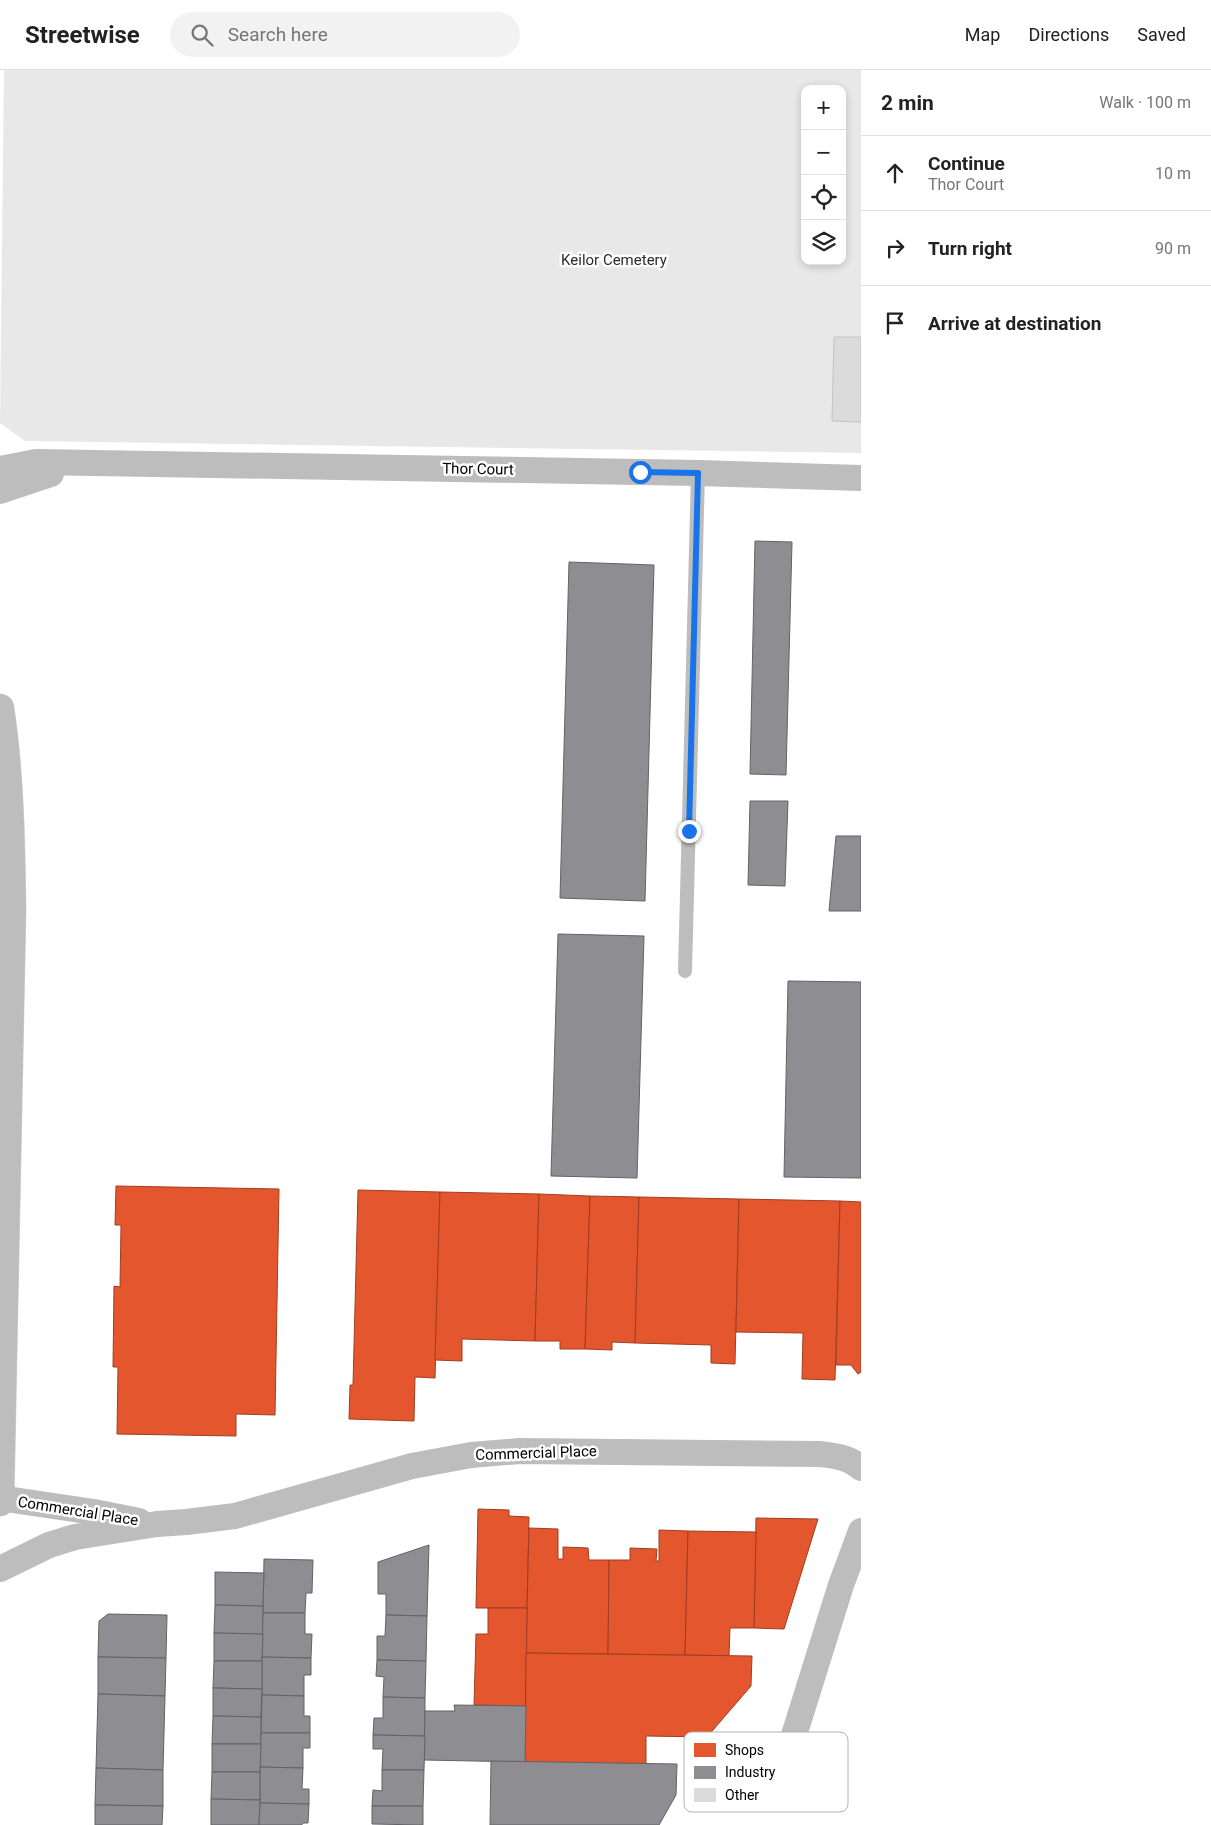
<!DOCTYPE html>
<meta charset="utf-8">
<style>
:root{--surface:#fff;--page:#f2f2f2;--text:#222;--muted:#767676;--line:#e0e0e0}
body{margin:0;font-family:Roboto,sans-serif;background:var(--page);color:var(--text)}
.controls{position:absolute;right:15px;top:15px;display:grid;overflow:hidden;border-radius:10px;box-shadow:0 2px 8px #0003}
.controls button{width:45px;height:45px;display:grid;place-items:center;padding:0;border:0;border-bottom:1px solid var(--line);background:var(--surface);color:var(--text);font:25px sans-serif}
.stop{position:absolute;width:15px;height:15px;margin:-11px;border:4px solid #1a73e8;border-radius:50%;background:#fff}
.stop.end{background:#1a73e8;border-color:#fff;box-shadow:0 1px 5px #0008}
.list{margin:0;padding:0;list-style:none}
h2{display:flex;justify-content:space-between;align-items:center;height:65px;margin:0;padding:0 20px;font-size:21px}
h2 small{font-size:16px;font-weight:400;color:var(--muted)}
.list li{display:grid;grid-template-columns:32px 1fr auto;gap:15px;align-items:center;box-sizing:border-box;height:75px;padding:0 20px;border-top:1px solid var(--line)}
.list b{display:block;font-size:19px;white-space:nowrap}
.list p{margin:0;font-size:16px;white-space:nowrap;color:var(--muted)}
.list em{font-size:16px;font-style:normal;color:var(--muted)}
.icon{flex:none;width:28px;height:28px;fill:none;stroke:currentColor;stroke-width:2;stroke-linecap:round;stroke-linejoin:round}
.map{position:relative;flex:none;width:861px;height:1755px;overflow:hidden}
header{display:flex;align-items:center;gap:30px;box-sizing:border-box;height:70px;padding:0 25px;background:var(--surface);border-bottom:1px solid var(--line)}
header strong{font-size:24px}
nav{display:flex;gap:28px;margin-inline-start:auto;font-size:18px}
.search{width:350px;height:45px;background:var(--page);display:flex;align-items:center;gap:12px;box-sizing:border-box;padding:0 18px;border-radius:28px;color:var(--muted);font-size:19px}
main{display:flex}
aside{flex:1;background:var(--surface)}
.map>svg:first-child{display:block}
.green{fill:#e8e8e8;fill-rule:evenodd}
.shops{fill:#e4572e;stroke:#a03d20}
.industry{fill:#8d8d92;stroke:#636366}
.building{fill:#dbdbdb;stroke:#c3c3c3}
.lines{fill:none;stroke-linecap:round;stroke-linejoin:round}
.primary-casing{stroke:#dbdbdb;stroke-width:29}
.service{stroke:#bdbdbd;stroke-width:14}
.minor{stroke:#bdbdbd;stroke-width:26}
.primary{stroke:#bdbdbd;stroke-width:28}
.route{stroke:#1a73e8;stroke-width:6}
.labels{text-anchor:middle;stroke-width:5;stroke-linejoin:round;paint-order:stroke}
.park-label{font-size:15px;fill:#2c2c2c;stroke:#fff}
.street-label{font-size:15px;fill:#000;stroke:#fff}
.key{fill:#fff;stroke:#b2b2b2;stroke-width:1}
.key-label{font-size:14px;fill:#000}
</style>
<header>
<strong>Streetwise</strong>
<div class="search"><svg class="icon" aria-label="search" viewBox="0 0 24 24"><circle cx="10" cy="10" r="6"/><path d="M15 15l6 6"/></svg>Search here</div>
<nav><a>Map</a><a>Directions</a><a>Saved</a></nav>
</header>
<main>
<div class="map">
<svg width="861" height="1755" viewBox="0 0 861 1755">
<rect width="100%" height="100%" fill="#fff"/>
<path class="green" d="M4,0h857v383l-836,-12 -25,-18zM805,19h37v172h-37z"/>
<g class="shops">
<path d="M116,1116l163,3 -4,226 -39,-1v22l-119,-2 1,-67h-5l1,-81 6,1 1,-62h-6z"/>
<path d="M358,1120l82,2 -5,186 -20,-1 -1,44 -65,-2 1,-34h3z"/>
<path d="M440,1122l99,2 -4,147 -73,-2v22l-27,-1z"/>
<path d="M539,1124l51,2 -5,153h-25v-8h-25z"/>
<path d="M590,1126l49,1 -4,146 -23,-1v8l-27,-1z"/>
<path d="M639,1127l100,2 -4,165 -24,-1v-18l-76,-2z"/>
<path d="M739,1129l101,2 -5,179 -33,-1 1,-46 -67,-1z"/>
<path d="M840,1131l21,1v170l-3,2 -7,-9h-15z"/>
<path d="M478,1439l31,1v6l20,1 -2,91h-51z"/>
<path d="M756,1448l62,1 -34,110 -30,-1z"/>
<path d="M529,1458l29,1v30h5v-12l25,1 1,12h20l-1,94 -82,-1z"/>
<path d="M659,1460l29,1 -3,124 -77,-1 1,-94h21v-12l27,1 -1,12h3z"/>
<path d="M688,1461l68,1 -2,96h-24l-1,28 -44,-1z"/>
<path d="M488,1538h39l-1,98 -52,-1 2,-71h12z"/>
<path d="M526,1583l226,3 -1,30 -44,51 -61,-1v28l-121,-2z"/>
</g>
<g class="industry">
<path d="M755,471l37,1 -6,233 -36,-1z"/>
<path d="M569,492l85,3 -9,336 -85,-3z"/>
<path d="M750,731h38l-3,85 -37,-1z"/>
<path d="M836,766h25v75h-32z"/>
<path d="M558,864l86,2 -7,242 -86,-2z"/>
<path d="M788,911l73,1v196l-77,-1z"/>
<path d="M429,1475l-2,71 -41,-1v-21h-8v-32z"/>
<path d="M264,1489l49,1 -1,33h-6l-1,20h-42z"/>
<path d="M215,1502l49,1 -1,33 -48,-1z"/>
<path d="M215,1535l48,1v28l-49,-1z"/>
<path d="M263,1543h42v21h7l-1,24 -49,-1z"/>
<path d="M108,1544l59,1 -1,43 -68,-1 1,-36z"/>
<path d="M386,1545l41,1 -1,45 -49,-1v-24h8z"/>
<path d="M214,1563l49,1 -1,27h-48z"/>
<path d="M98,1587l68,1 -1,38 -67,-2z"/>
<path d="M262,1587l49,1v17h-7v21l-42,-1z"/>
<path d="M377,1590l49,1 -1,37 -42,-1 1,-20 -8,-1z"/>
<path d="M214,1591h48v28l-49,-1z"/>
<path d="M213,1618l49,1 -1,28 -48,-1z"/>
<path d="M98,1624l67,2 -2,74 -67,-2z"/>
<path d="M262,1625l42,1v20h6v17h-49z"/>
<path d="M383,1627l42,1v38l-52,-1 1,-17h9z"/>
<path d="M454,1635l72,1 -1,56 -101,-2 1,-49h30z"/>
<path d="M213,1646l48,1v27h-49z"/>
<path d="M261,1663h49v15h-7v20l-43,-1z"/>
<path d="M373,1665l52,1 -1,34h-42l1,-21h-10z"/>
<path d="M212,1674h49l-1,28h-48z"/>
<path d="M491,1691l186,3 -1,31 -17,30h-169z"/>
<path d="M260,1697l43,1 -1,21h7v15l-49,-1z"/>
<path d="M96,1698l67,2v36l-68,-1z"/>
<path d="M382,1700h42l-1,36h-51l1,-16 9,1z"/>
<path d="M212,1702h48v28l-49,-1z"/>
<path d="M211,1729l49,1 -1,25h-48z"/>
<path d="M260,1733l49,1 -1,19h-6v2h-43z"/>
<path d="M95,1735l68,1 -1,19h-67z"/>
<path d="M372,1736h51v19l-51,-1z"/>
</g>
<path class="building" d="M834,267h27v85l-29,-1z"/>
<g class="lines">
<defs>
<path id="primary" d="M0,638c10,67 11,134 12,201l-12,593"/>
</defs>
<use href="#primary" class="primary-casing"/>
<path class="service" d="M685,901l13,-498"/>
<g class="minor">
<path d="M0,399l36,-7 662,11 163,5"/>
<path d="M0,421l51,-17"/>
<path d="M0,1428l94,14 45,9"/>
<path d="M0,1499l49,-24 26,-8 82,-13 29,-2 49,-6 177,-50 59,-11 49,-4 300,3c16,2 29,3 41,14"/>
<path d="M790,1678l51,-163 20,-54"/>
</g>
<use href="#primary" class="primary"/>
</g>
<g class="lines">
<path class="route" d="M640,402l58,1 -9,358"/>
</g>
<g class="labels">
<g class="park-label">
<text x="614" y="195">Keilor Cemetery</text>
</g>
<g class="street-label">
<text transform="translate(478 399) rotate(1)" y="5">Thor Court</text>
<text transform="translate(536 1383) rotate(-2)" y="5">Commercial Place</text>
<text transform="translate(78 1441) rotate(9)" y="5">Commercial Place</text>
</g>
</g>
<rect x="684" y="1662" width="164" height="80" rx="8" class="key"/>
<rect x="694" y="1673" width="22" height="14" fill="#e4572e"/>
<rect x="694" y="1696" width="22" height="13" fill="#8d8d92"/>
<rect x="694" y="1718" width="22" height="14" fill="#dbdbdb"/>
<g class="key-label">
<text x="725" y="1685">Shops</text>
<text x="725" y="1707">Industry</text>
<text x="725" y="1730">Other</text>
</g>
</svg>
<div class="controls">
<button>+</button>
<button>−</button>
<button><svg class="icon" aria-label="locate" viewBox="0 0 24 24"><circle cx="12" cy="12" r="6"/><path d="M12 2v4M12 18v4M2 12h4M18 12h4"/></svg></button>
<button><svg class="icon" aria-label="layers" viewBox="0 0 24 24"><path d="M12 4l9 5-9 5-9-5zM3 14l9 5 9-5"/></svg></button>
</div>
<div class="stop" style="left:640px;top:402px"></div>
<div class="stop end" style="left:689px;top:761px"></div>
</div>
<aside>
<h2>2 min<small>Walk · 100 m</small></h2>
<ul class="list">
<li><svg class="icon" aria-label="ahead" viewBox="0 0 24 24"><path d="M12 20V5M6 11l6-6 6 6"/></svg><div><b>Continue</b><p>Thor Court</p></div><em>10 m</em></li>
<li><svg class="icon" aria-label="right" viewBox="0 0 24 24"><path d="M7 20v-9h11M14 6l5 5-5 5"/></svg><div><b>Turn right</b></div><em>90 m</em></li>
<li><svg class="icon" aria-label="arrive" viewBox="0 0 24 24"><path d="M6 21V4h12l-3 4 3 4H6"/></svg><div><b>Arrive at destination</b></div></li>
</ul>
</aside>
</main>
